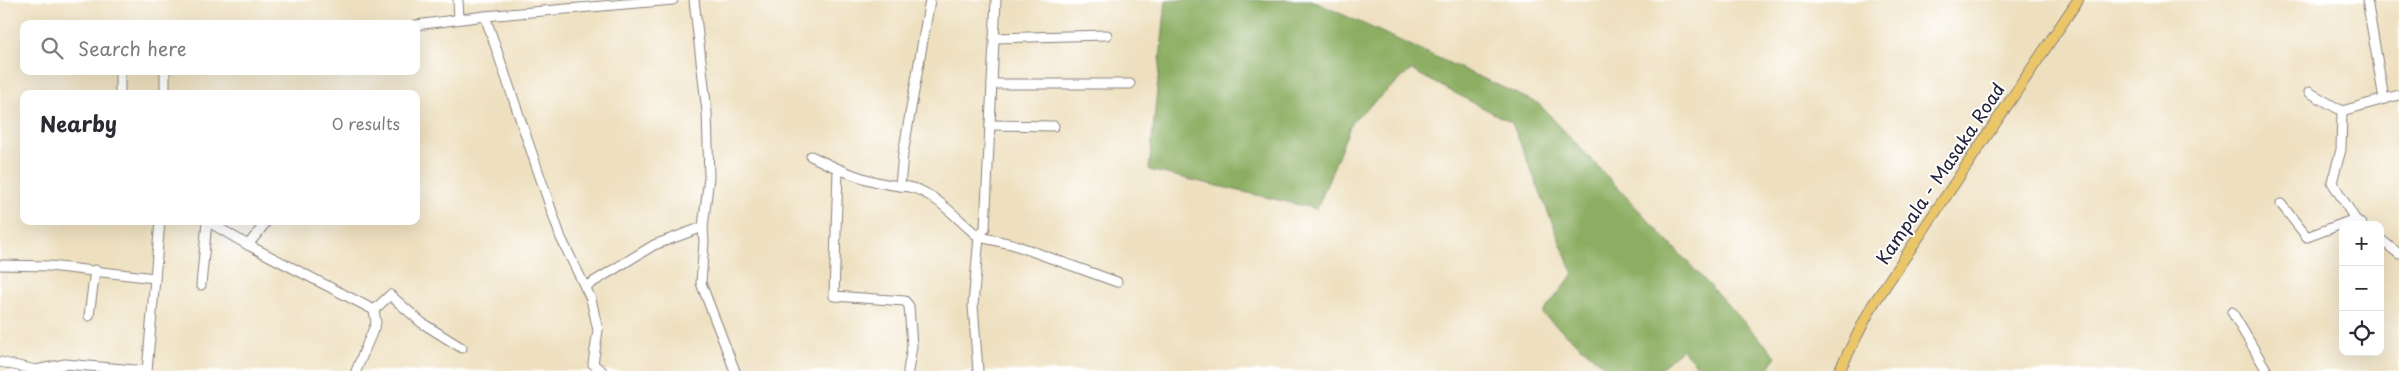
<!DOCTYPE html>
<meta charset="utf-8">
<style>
:root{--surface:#fff;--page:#f2f2f3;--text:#2b2b33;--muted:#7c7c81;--line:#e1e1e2}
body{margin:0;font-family:"Playpen Sans",sans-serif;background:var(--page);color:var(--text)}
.controls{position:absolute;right:15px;bottom:15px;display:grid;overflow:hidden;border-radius:10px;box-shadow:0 5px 20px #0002}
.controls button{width:45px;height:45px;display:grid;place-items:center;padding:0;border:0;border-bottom:1px solid var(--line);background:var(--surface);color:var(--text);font:25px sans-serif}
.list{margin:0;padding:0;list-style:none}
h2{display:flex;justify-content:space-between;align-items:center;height:65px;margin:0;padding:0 20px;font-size:21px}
h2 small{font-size:16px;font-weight:400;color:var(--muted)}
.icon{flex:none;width:28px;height:28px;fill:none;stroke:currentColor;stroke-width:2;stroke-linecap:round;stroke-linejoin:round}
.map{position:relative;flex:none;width:2399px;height:371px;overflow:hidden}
.search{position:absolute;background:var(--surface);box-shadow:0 5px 20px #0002;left:20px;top:20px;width:400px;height:55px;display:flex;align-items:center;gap:12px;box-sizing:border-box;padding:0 18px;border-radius:10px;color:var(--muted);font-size:19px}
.panel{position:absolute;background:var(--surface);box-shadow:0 5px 20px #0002;left:20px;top:90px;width:400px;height:135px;border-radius:10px}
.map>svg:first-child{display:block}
.forest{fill:#8cae62;stroke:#57684e}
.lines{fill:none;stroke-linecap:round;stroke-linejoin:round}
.minor-casing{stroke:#88817d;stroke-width:11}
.major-casing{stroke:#88817d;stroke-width:12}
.minor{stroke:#fff;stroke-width:9}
.major{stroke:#ebc669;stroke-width:10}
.labels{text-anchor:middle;stroke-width:4;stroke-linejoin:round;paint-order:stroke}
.street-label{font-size:18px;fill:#22223b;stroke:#fff}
</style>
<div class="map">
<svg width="2399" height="371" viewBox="0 0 2399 371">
<rect width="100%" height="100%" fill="#fff"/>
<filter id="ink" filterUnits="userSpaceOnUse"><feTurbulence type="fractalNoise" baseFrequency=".02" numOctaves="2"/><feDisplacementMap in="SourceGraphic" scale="10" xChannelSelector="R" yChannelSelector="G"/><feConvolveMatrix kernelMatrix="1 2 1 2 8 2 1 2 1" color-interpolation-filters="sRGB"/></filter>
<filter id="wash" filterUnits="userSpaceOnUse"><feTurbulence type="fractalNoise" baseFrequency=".0096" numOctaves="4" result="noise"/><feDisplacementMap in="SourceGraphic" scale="20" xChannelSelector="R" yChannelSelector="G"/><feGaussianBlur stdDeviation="1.12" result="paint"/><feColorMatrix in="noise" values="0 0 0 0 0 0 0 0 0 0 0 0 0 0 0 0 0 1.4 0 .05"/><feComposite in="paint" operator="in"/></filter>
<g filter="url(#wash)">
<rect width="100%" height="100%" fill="#eee0bf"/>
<path class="forest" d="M1166,0h145l228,104 237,252 -9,15h-65l-20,-22 -24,22h-48l-68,-57 31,-40 -61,-151 -101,-53 -59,51 -35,88 -168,-39z"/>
</g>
<g filter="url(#ink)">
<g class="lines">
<defs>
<g id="minor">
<path d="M458,0l1,19"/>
<path d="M694,0l13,112 2,65 -6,50 1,15 -3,41 34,88"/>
<path d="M930,0l-27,154 -3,32c31,0 56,33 79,51l-6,68 5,66"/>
<path d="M996,0l-11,228 -6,9 33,7 105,38"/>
<path d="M2367,0l17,99"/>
<path d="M485,16l76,222 30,61 7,31 -5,34 9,7"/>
<path d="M416,25l69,-9 188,-16"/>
<path d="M994,38l113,-3"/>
<path d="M992,84h138"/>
<path d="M2309,92l33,19 57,-16"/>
<path d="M120,94v-23"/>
<path d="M165,94v-23"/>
<path d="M2342,111l-1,39 -9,32 23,37 7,6"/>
<path d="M990,125l64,1"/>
<path d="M811,156c28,14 58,27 89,30"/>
<path d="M838,170l-4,126 71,5 4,5 3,40 -4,25"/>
<path d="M2281,204l26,33 48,-18"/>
<path d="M207,221l41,24 126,65"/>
<path d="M2380,239l19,15"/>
<path d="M248,245l19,-24"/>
<path d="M0,265l49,1 106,12"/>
<path d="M201,285l6,-63"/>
<path d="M585,287l69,-42 49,-18"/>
<path d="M374,310l16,-15 32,28 40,25"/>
<path d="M2232,312l35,59"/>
<path d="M89,316l6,-46"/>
<path d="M0,362l36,8 29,-6 82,7"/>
<path d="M147,371l13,-150"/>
<path d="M356,371l20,-48 -2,-13"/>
</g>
<path id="major" d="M1839,371l33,-65 206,-306"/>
</defs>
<use href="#minor" class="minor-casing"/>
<use href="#major" class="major-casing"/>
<use href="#minor" class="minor"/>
<use href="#major" class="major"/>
</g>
</g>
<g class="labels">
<g class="street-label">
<text transform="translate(1941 174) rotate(-56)" y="6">Kampala - Masaka Road</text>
</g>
</g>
</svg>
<div class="controls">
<button>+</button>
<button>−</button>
<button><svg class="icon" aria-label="locate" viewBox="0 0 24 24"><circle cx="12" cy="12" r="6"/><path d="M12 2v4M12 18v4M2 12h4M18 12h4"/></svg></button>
</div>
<div class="search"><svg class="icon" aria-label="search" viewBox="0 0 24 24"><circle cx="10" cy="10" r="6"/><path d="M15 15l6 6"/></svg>Search here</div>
<section class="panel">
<h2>Nearby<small>0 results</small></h2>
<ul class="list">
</ul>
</section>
</div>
